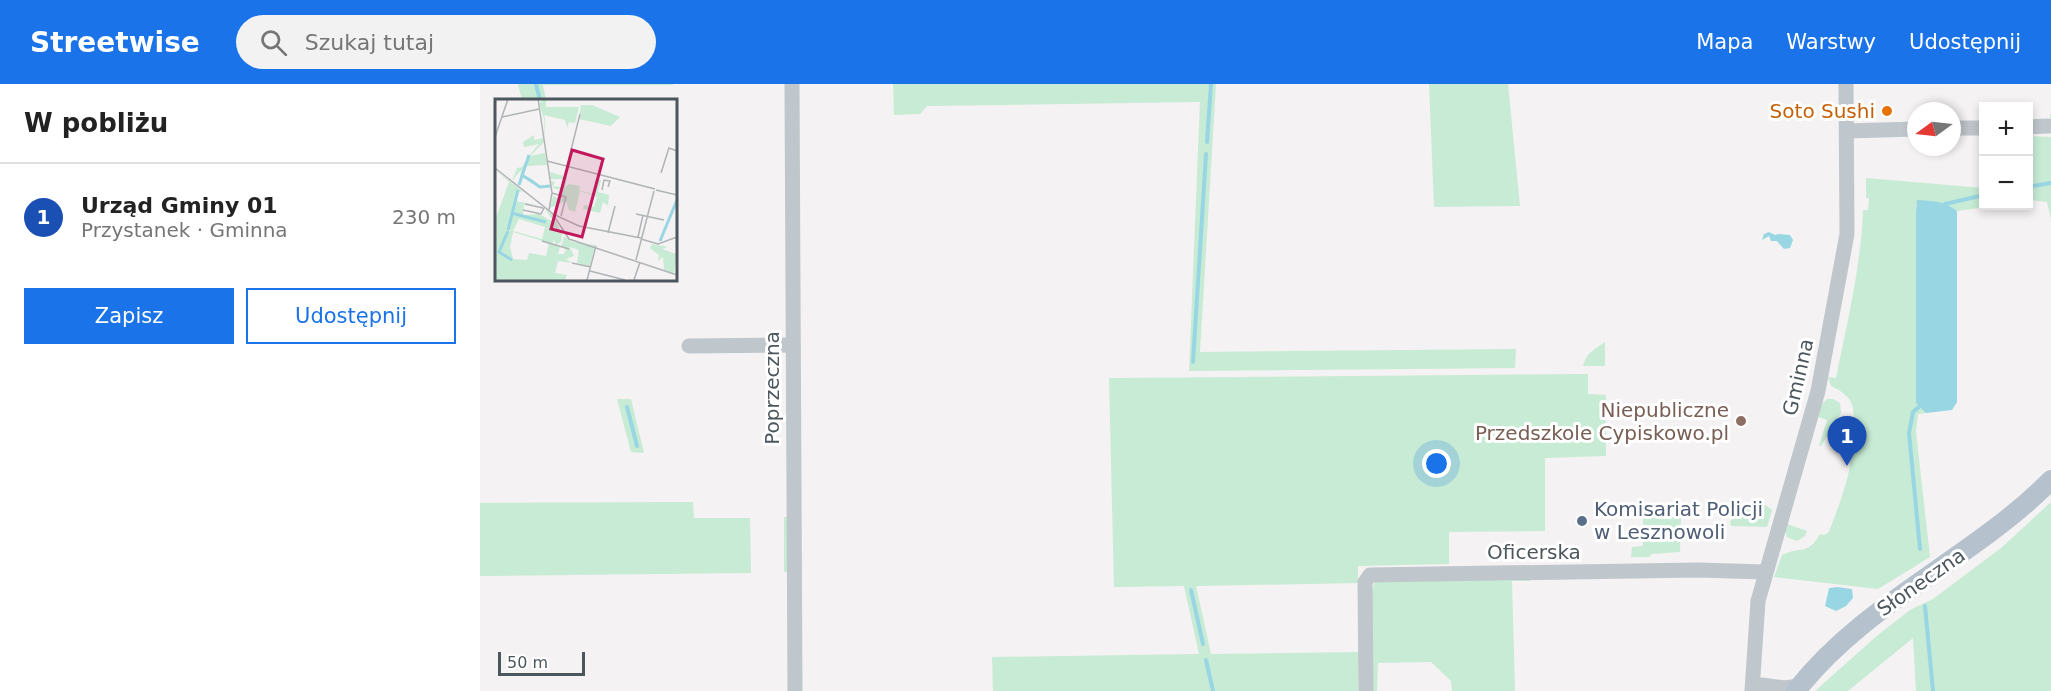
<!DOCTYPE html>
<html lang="pl">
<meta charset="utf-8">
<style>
:root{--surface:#fff;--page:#f2f2f2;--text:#222;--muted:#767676;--line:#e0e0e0;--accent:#1a73e8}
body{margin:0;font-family:"DejaVu Sans",sans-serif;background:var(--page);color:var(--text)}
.controls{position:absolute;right:18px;top:18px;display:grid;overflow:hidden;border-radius:0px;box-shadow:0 3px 9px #0003}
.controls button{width:54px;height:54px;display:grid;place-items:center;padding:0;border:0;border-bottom:2px solid var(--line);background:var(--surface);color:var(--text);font:30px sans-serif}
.compass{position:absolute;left:1427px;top:18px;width:54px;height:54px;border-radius:50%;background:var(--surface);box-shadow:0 3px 9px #0003;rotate:255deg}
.scale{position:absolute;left:18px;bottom:15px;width:87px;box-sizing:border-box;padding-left:6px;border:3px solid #4c565d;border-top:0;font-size:16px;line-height:21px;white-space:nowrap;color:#4c565d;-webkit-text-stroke:4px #fff;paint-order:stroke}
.you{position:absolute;left:957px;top:380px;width:21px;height:21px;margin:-15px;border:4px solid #fff;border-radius:50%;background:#1a73e8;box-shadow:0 0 0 9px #1a73e833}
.badge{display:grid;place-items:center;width:39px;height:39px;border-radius:50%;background:var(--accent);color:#fff;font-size:20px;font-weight:700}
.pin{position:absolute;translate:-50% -50px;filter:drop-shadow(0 2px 3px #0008)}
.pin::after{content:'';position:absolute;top:32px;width:21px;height:18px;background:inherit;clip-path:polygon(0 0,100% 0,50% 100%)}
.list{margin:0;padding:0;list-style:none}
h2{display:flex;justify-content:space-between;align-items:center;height:78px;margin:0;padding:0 24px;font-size:26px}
h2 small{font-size:20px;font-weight:400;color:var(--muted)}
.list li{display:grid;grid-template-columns:39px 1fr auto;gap:18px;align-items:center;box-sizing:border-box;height:108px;padding:0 24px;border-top:2px solid var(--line)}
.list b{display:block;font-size:22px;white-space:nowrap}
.list p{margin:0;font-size:20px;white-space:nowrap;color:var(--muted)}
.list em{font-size:20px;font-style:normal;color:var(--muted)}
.actions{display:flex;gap:12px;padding:18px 24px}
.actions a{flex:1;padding:14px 0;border:2px solid var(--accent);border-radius:0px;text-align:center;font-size:21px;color:var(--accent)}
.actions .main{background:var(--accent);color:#fff}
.icon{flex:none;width:33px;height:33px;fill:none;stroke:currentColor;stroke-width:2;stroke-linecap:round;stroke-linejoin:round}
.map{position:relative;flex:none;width:1571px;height:607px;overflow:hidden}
header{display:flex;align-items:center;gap:36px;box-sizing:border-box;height:84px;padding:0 30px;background:var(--accent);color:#fff}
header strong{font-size:28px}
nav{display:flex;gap:33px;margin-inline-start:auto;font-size:21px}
.search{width:420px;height:54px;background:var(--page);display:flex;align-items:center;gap:15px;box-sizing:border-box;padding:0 21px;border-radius:33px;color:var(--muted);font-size:22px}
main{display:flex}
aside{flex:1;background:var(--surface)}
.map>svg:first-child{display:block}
.green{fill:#c7ebd4}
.water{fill:#99d6e3}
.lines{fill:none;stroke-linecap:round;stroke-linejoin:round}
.stream{stroke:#99d6e3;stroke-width:4}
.minor{stroke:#bfc6cc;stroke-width:15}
.major{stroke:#b5c2cd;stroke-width:20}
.food-dot{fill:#e8710a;stroke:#fff;stroke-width:2}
.education-dot{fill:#8d6e63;stroke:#fff;stroke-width:2}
.service-dot{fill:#5c6f8a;stroke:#fff;stroke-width:2}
.labels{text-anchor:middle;stroke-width:6;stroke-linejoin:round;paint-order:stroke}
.food-label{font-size:20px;fill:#c56008;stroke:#fff;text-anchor:end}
.street-label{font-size:20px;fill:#4c565d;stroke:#fff}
.education-label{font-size:20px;fill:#785e54;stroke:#fff;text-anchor:end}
.service-label{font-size:20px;fill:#4e5e75;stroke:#fff;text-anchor:start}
.inset-river{fill:none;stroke:#99d6e3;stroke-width:3}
.inset-road{fill:none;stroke:#b1b4b6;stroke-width:1.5}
.view{fill:#c2185b;fill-opacity:0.15;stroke:#c2185b;stroke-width:3}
.inset-edge{fill:none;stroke:#4c565d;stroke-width:3}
</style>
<header>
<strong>Streetwise</strong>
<div class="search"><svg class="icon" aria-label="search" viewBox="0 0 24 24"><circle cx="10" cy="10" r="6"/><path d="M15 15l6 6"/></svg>Szukaj tutaj</div>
<nav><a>Mapa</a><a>Warstwy</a><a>Udostępnij</a></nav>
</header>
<main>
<aside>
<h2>W pobliżu<small></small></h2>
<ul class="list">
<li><span class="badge" style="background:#1a4fb4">1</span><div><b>Urząd Gminy 01</b><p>Przystanek · Gminna</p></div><em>230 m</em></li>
</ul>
<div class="actions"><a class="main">Zapisz</a><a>Udostępnij</a></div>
</aside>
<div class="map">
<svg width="1571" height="607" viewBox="0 0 1571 607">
<rect width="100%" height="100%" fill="#f4f2f2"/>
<g class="green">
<path d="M38,0h155v1h-130l3,15h-24z"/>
<path d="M413,0h323l-16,268 316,-3 -1,19 -326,3 11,-269 -273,4 -7,8 -26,1z"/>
<path d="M949,0h79l12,122 -86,1z"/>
<path d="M1570,30h1v105l-4,-17 -18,-2 -1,-64 23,1z"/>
<path d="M1386,94l117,10 1,18h9l-36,5c-11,-11 -27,-7 -41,-7v198l10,11 -8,1 -2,18 14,125 -52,32 -104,-12 8,-22c18,-9 26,1 38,-21l4,1 5,-3c6,-17 27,-67 20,-82 3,-31 15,-49 -18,-64l-3,-9 8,1c11,-55 25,-111 27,-168h5l1,-12h-3z"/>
<path d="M1125,258v24h-22c3,-13 12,-17 22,-24z"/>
<path d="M1108,290v20l18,1v61l-61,2v73l-96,1v32l-91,2v17l-162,3 15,68 148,-2 -1,39h-365l-1,-34 207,-3 -15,-68 -70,1 -5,-209z"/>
<path d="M137,315h14l13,54 -13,-1z"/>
<path d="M1347,315h6l7,4 1,10 -20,33h-2l8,-26 -9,-3 4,-13z"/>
<path d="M213,418l1,16h56l1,55 -271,3v-73z"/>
<path d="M1571,418v189h-135l-3,-53 -65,53h-33l63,-56 32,-25 23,-11 68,-51z"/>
<path d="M1266,419l19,2 7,5 -5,17 -36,-1 -1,-4 12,-18z"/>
<path d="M1166,430l32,1 3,2 -1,35 -29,2 -1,3h-19l1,-10 11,-1v-30z"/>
<rect x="304" y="433" width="4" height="55"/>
<path d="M1307,440l20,7 -2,5 -8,5 -10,-4 -2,-6z"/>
<path d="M1050,493v4h-18l3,110h-63l-1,-10 -20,-19 -53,1 -1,28h-6v-97l4,-13z"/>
</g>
<g class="water">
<path d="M1437,116c15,1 29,1 40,11v191l-5,8 -26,3 -10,-10v-192z"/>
<path d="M1289,148l6,3 3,-1 12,1 3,5 -3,8 -6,1 -7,-8h-6l-2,-5 -7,4 2,-6z"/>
<path d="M1357,503l15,2 1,9 -7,8 -10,5 -11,-5 4,-18z"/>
</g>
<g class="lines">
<g class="stream">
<path d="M56,0l4,16"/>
<path d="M727,58l4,-58"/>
<path d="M1548,103l23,-4"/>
<path d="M1465,120l39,-9"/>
<path d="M713,278l13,-208"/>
<path d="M147,323l10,39"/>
<path d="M1440,465l-11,-116 4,-21 7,-6"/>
<path d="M711,506l12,54"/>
<path d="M1445,522l8,85"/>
<path d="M726,576l7,31"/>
</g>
<g class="minor">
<path d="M312,0l3,607"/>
<path d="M1548,43l20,-1"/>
<path d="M1472,44h32"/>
<path d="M1367,47l69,-2"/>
<path d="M209,262l104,-1"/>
<path d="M1282,601l22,3 16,-2"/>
<path d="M886,607l-1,-109 5,-7 328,-5 67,2"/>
<path d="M1272,607l6,-90 60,-210 29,-157 -1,-150"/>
</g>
<path class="major" d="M1316,607c69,-89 177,-132 255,-211"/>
</g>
<circle class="food-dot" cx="1407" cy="27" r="6"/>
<circle class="education-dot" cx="1261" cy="337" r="6"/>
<circle class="service-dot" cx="1102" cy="437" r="6"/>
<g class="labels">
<g class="food-label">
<text x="1395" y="34">Soto Sushi</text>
</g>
<g class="street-label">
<text transform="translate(1318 293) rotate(-77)" y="7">Gminna</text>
<text transform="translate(292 304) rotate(-90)" y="7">Poprzeczna</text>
<text x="1054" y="475">Oficerska</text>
<text transform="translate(1441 498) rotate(-35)" y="7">Słoneczna</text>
</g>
<g class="education-label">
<text x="1249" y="333">Niepubliczne<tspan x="1249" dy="23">Przedszkole Cypiskowo.pl</tspan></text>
</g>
<g class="service-label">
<text x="1114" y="432">Komisariat Policji<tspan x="1114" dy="23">w Lesznowoli</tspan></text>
</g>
</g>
<g transform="translate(15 15)">
<rect width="182" height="182" fill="#f4f2f2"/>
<path d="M51,0v8h33l-4,16 -6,-1 -2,6 -2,-8 -21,-5 1,4 -1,23 -14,14 15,-3 2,12 -20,1 -5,9 10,4 8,7h11l-11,1 -17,-11 -4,10 2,-16 -9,11 5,-13 5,-1 6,-10 11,-13 -15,3 -1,-5 11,-7v5l10,-2v-19l-5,-16zM86,6h11l28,12 -9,9 -32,-7zM0,70l28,23 -5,-1 -3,10 21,4 -12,-1 -1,11 16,-1 16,9 -11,-15 9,7 9,19 -1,8 -5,3 -2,-5 -2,4 8,3 -2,7h6l2,-5 -5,-2 3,-11 8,6 23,3 -5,21 -13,-3 2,-13 -9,-3 4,9 -8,3 6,4 -14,-2 -3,12 12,2 -2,5h-70v-60l14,-38zM24,120l26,8 -3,12 -29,-8zM18,133l36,11 -3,13 -17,-3 -2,7 -14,-1 -3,-12zM55,73l17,5 -2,10 4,-3 11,2 -1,4 13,4 4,-15 5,1 -3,12 11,3 -1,11 -5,-4 -3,11 -17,-4 1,-4 10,2 3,-10 -17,-6 -5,21 -6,-2 -3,-9 -16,7 3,-12 7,3 2,-3 -1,-6 -8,-2 -2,-7 4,1 -2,4 8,1 2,-8h-12zM157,145l16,3 -6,2 14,5 -2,20 -10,-4 -1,-13 -5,4 1,-6 -9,-7z" fill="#c7ebd4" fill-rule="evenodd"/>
<path class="inset-river" d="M27,76l18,12 10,-1M24,86l10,-30M16,114l35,9M13,131l10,-40M13,132l-9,21 13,8M165,142l17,-41"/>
<path class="inset-road" d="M43,0l14,94 -3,17M7,18l37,-8M0,38l13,-38M52,62l108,28M72,67l13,-52M0,69l57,45 17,26 108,36M166,74l8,-25 8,3M107,91l2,-10 6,1 -2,6M161,91l21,5M57,94l14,4 -5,19M30,105l18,4M28,111l18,4 3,-6M58,115l26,12 62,12M141,115l28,6M113,134l7,-27M143,138l5,-22M146,140l17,5 19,-7M47,142l27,8M141,161l18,-69M77,164l19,4M95,172l35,9M92,181l9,-34M139,181l6,-18"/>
<path class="view" d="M77,51l31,9 -21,78 -31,-8z"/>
<rect width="182" height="182" class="inset-edge"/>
</g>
</svg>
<div class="controls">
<button>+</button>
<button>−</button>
</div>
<svg class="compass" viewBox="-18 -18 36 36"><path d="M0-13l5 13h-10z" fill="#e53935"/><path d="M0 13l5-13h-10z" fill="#767676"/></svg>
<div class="scale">50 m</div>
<div class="you"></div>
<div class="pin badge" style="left:1367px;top:382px;background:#1a4fb4">1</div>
</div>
</main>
